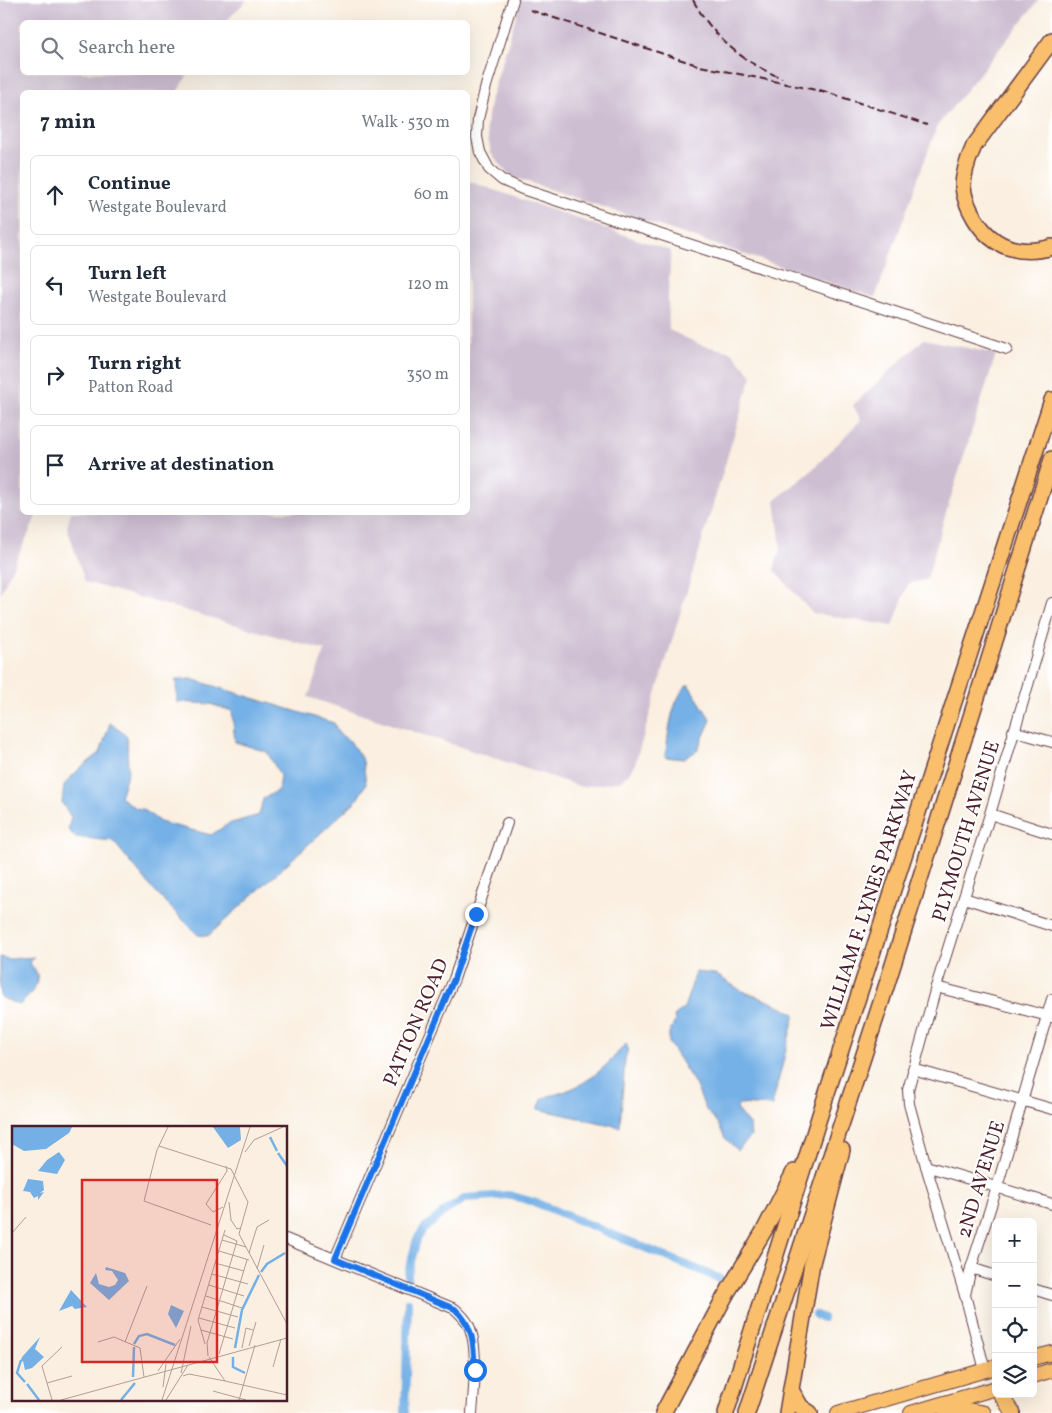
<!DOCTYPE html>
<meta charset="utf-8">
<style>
:root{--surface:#fff;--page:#f6f6f7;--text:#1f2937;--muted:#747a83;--line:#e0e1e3}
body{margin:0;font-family:Vollkorn,serif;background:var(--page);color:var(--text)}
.controls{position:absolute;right:15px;bottom:15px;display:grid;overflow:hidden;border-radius:8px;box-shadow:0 5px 20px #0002}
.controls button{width:45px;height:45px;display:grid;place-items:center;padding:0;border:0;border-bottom:1px solid var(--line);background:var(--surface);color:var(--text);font:25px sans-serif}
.stop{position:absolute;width:15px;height:15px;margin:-11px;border:4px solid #1a73e8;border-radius:50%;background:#fff}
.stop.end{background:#1a73e8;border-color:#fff;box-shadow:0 1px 5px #0008}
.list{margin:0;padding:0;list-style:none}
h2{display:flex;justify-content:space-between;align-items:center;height:65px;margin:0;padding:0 20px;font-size:21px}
h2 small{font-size:16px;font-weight:400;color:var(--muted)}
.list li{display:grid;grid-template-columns:32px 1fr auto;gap:15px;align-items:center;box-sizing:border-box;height:80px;margin:0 10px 10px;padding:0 10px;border:1px solid var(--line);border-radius:8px}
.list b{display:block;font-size:19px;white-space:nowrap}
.list p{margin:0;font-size:16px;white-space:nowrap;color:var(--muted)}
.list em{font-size:16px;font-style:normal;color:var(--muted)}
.icon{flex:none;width:28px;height:28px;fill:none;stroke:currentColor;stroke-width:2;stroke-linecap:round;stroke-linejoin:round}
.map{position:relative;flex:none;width:1052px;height:1413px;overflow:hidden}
.search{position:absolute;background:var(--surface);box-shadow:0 5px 20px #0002;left:20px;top:20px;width:450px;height:55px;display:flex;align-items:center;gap:12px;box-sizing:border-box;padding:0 18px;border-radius:8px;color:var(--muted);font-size:19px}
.panel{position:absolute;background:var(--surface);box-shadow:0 5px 20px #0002;left:20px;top:90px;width:450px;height:425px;border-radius:8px}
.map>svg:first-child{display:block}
.industrial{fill:#cebed2}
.water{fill:#74b0e6;stroke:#5f6888}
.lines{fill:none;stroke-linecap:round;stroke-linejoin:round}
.canal{stroke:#74b0e6;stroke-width:8}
.minor-casing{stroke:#643e46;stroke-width:12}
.major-casing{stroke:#643e46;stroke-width:16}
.highway-casing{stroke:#643e46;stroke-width:18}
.minor{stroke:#fff;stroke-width:10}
.major{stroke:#f9bf6d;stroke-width:14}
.highway{stroke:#f9bf6d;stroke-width:15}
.rail{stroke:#4a1f2b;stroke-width:2;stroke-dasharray:8 4;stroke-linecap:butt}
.route{stroke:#1a73e8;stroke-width:6}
.labels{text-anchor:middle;stroke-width:4;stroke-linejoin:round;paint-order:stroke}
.street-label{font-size:20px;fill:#4a1f2b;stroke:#fff}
.inset-river{fill:none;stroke:#74b0e6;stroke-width:2.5}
.inset-road{fill:none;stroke:#b49c98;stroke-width:1}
.view{fill:#d62828;fill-opacity:0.15;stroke:#d62828;stroke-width:2.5}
.inset-edge{fill:none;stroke:#4a1f2b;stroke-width:2.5}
</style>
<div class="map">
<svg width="1052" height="1413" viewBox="0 0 1052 1413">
<rect width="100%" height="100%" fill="#fff"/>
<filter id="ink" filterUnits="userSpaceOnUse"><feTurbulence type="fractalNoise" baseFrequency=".02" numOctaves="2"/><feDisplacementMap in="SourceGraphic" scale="10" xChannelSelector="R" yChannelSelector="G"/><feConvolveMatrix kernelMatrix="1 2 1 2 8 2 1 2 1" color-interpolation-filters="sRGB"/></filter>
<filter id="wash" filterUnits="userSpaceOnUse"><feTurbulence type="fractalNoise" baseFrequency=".0096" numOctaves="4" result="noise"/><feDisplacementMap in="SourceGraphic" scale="20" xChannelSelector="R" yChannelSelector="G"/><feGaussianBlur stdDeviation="1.12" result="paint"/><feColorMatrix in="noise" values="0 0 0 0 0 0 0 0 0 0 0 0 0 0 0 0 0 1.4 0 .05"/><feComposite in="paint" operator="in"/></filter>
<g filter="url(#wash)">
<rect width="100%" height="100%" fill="#faefe0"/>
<g class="industrial">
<path d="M0,0h247l-22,22h-203v50l167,1 -12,19h-155v420l15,1 -4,11 -33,70z"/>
<path d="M521,0h518l-102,126 -62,172 -365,-122 -19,-23 -5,-25 5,-30z"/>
<path d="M468,181l203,70 -3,43 1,36 32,15 31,7 20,23 -118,392 -13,14 -39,6 -274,-90 17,-47 -240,-68 -18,-55 4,-15h397z"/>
<path d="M924,339l72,15 -52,165 -17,60 -19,5 -15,42 -81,-13 -38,-43 7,-23 -6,-47 33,-26 53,-54 -8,-15z"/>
</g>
<g class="water">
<path d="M191,679l143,44 4,10 12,8 13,20 3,23 -9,16 -149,136 -10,-1 -43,-43 -42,-51 -38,-4 -7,-7 3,-13 -9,-14 2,-18 15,-16 21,-16 10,-30 17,13 1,35 -8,26 16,11 7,1 17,13 51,13 17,-11 31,-9 4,-16 15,-9 2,-15 -13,-23 -32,-10 -3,-31 -22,-7 -33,-2 -1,-22z"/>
<path d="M688,684l23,36 -14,31 -14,8 -18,-2c4,-24 5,-55 23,-73z"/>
<path d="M0,957l8,2 26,-2 -4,6c2,3 5,7 7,11 3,11 -10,25 -18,31l-19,-8z"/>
<path d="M696,972l19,2 27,17 27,10 26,13 -23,92 -34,-2 -1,6 13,16 1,11 -14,13 -12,-12 -7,-14 -12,-14 -11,-26 -26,-41v-9l6,-13 -1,-5 10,-8z"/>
<path d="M626,1043l2,6 -3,10 -5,68 -82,-18 5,-11c8,-3 15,-4 23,-7 25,-9 44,-28 60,-48z"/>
</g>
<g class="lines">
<g class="canal">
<path d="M408,1278v-5l9,-34 7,-10 21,-18 21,-13 43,-3 25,7 189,78"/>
<path d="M816,1315l7,3"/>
<path d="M405,1413l3,-111"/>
</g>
</g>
</g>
<g filter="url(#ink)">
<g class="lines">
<defs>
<g id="minor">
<path d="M513,0l-27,86 -8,33 -1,18 3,15 9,17 13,11 20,9 485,160"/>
<path d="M1013,731l39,11"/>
<path d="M990,814l62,20"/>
<path d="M964,898l88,28"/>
<path d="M936,987l116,30"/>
<path d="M913,1069l139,40"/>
<path d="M926,1166l126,38"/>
<path d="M286,1239l169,70c4,4 10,9 13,15 11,21 6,65 4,89"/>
<path d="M335,1259l119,-280 53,-156"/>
<path d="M971,1268l25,8"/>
<path d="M1033,1289l19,6"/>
<path d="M965,1295l-39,-129 -17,-62 -1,-14 28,-103 54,-173 62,-211"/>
<path d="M985,1370l-20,-75 6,-27 26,-81 55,-188"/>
</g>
<g id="major">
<path d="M1033,1358l19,-5"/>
<path d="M1033,1376l19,-6"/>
<path d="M1000,1394l13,19"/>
<path d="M943,1408h13l28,5"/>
<path d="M838,1413l158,-46"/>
<path d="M911,1413l85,-25"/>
</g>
<g id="highway">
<path d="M1052,40l-78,106c-6,13 -11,26 -11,41 1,12 6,22 12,32 18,29 45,37 77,28"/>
<path d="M791,1390l10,17 9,6"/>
<path d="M663,1413l61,-115 41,-69 29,-57"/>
<path d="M726,1413l98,-311 228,-702"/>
<path d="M747,1413l139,-426 166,-528"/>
<path d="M787,1413l25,-150 30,-113"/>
</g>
</defs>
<use href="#minor" class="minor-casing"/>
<use href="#major" class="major-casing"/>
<use href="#highway" class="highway-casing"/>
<use href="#minor" class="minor"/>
<use href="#major" class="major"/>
<use href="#highway" class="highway"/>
<g class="rail">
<path d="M693,0c20,37 49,62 89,78"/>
<path d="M530,10l170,56 126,26"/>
<path d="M820,90l107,35"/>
</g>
</g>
</g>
<g class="lines" filter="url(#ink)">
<path class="route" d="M475,1370c-2,-25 0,-42 -20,-61l-120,-50 119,-280 22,-65"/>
</g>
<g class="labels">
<g class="street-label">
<text transform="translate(965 831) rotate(-73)" y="7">PLYMOUTH AVENUE</text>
<text transform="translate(868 900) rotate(-72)" y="7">WILLIAM F. LYNES PARKWAY</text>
<text transform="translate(415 1022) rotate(-67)" y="7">PATTON ROAD</text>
<text transform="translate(980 1179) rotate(-73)" y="7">2ND AVENUE</text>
</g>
</g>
<g transform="translate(12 1126)">
<rect width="275" height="275" fill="#faefe0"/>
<path d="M0,1h60l-3,6 -23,16 -22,2 -12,-7zM201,1h27l1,13 -13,8zM47,26l6,8 -8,14 -19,-3 9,-11zM16,53l15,2 1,9 -4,3 4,-1 -6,8v-4l-4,2 -4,-6 -7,-1zM94,141l19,6 4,8 -20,19 -19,-17 6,-10 3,11 10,3 6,-2 3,-5 -6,-9 -7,-1zM59,164l16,17 -12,2 -3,-3 -13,5zM159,179l13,6 -8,17 -8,-14zM28,211l-5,12 9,8 -12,11 -7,2 -2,-9 -3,1 2,-5z" fill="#74b0e6"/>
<path class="inset-river" d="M258,11l7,14M266,27l9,13M249,146l6,-8 18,-11M122,218l5,-8 8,-2 28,11M223,222l7,-38 17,-35M221,231v10l12,6M9,234l-4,13 8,9M121,251l1,-30M15,258l12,16M109,274l14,-17"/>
<path class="inset-road" d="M156,1l-11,23 -13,51 67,24M147,20l72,23 17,33 -9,32M233,26l9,-12 29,-13M217,76l2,18 6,9 4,-1M211,81l-10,5 -7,-8 21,-33 -1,-5M0,107l14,-16M227,108l48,90M210,114l24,7M207,125l30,9M237,127l8,-26 12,-7M203,137l29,8M245,143l7,-24M200,148l36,10M197,159l35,11M194,170l36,12M190,181l36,10M187,192l36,10M189,204l32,9M86,216l16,-5 26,11 4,29M113,216l22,-56M193,218l-7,-24 27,-90M237,220l7,-24M230,222l4,-20 7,2M207,228l28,-94M196,230l-1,-13 30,-102 -13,-6M197,231l16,24 62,14M261,241l8,-28M146,245l22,-32M169,247l10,-47M171,250l6,-2 36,7M35,257l25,-7M151,261l3,-23M201,265l33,9M40,274l-10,-34 20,-19M49,274l226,-62M150,274l88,-273M154,274l22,-35M227,274l16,-55"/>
<path class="view" d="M70,54h135v182h-135z"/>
<rect width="275" height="275" class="inset-edge"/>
</g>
</svg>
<div class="controls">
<button>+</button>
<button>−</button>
<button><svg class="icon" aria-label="locate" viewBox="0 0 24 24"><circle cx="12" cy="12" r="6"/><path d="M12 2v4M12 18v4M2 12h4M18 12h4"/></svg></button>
<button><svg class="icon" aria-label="layers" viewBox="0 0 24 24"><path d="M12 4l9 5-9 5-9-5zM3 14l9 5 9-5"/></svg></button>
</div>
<div class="stop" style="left:475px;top:1370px"></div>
<div class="stop end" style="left:476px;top:914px"></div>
<div class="search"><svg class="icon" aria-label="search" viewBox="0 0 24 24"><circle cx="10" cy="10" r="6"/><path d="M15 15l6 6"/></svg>Search here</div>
<section class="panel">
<h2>7 min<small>Walk · 530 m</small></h2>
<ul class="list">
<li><svg class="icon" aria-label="ahead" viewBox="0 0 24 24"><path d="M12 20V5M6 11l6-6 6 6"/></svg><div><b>Continue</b><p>Westgate Boulevard</p></div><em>60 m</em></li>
<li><svg class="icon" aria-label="left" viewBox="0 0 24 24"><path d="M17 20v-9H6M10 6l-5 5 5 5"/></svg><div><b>Turn left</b><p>Westgate Boulevard</p></div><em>120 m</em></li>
<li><svg class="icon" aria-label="right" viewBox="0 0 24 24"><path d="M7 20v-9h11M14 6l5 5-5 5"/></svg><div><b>Turn right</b><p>Patton Road</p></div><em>350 m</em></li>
<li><svg class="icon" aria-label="arrive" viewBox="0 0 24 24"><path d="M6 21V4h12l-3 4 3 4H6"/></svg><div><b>Arrive at destination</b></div></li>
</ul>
</section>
</div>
